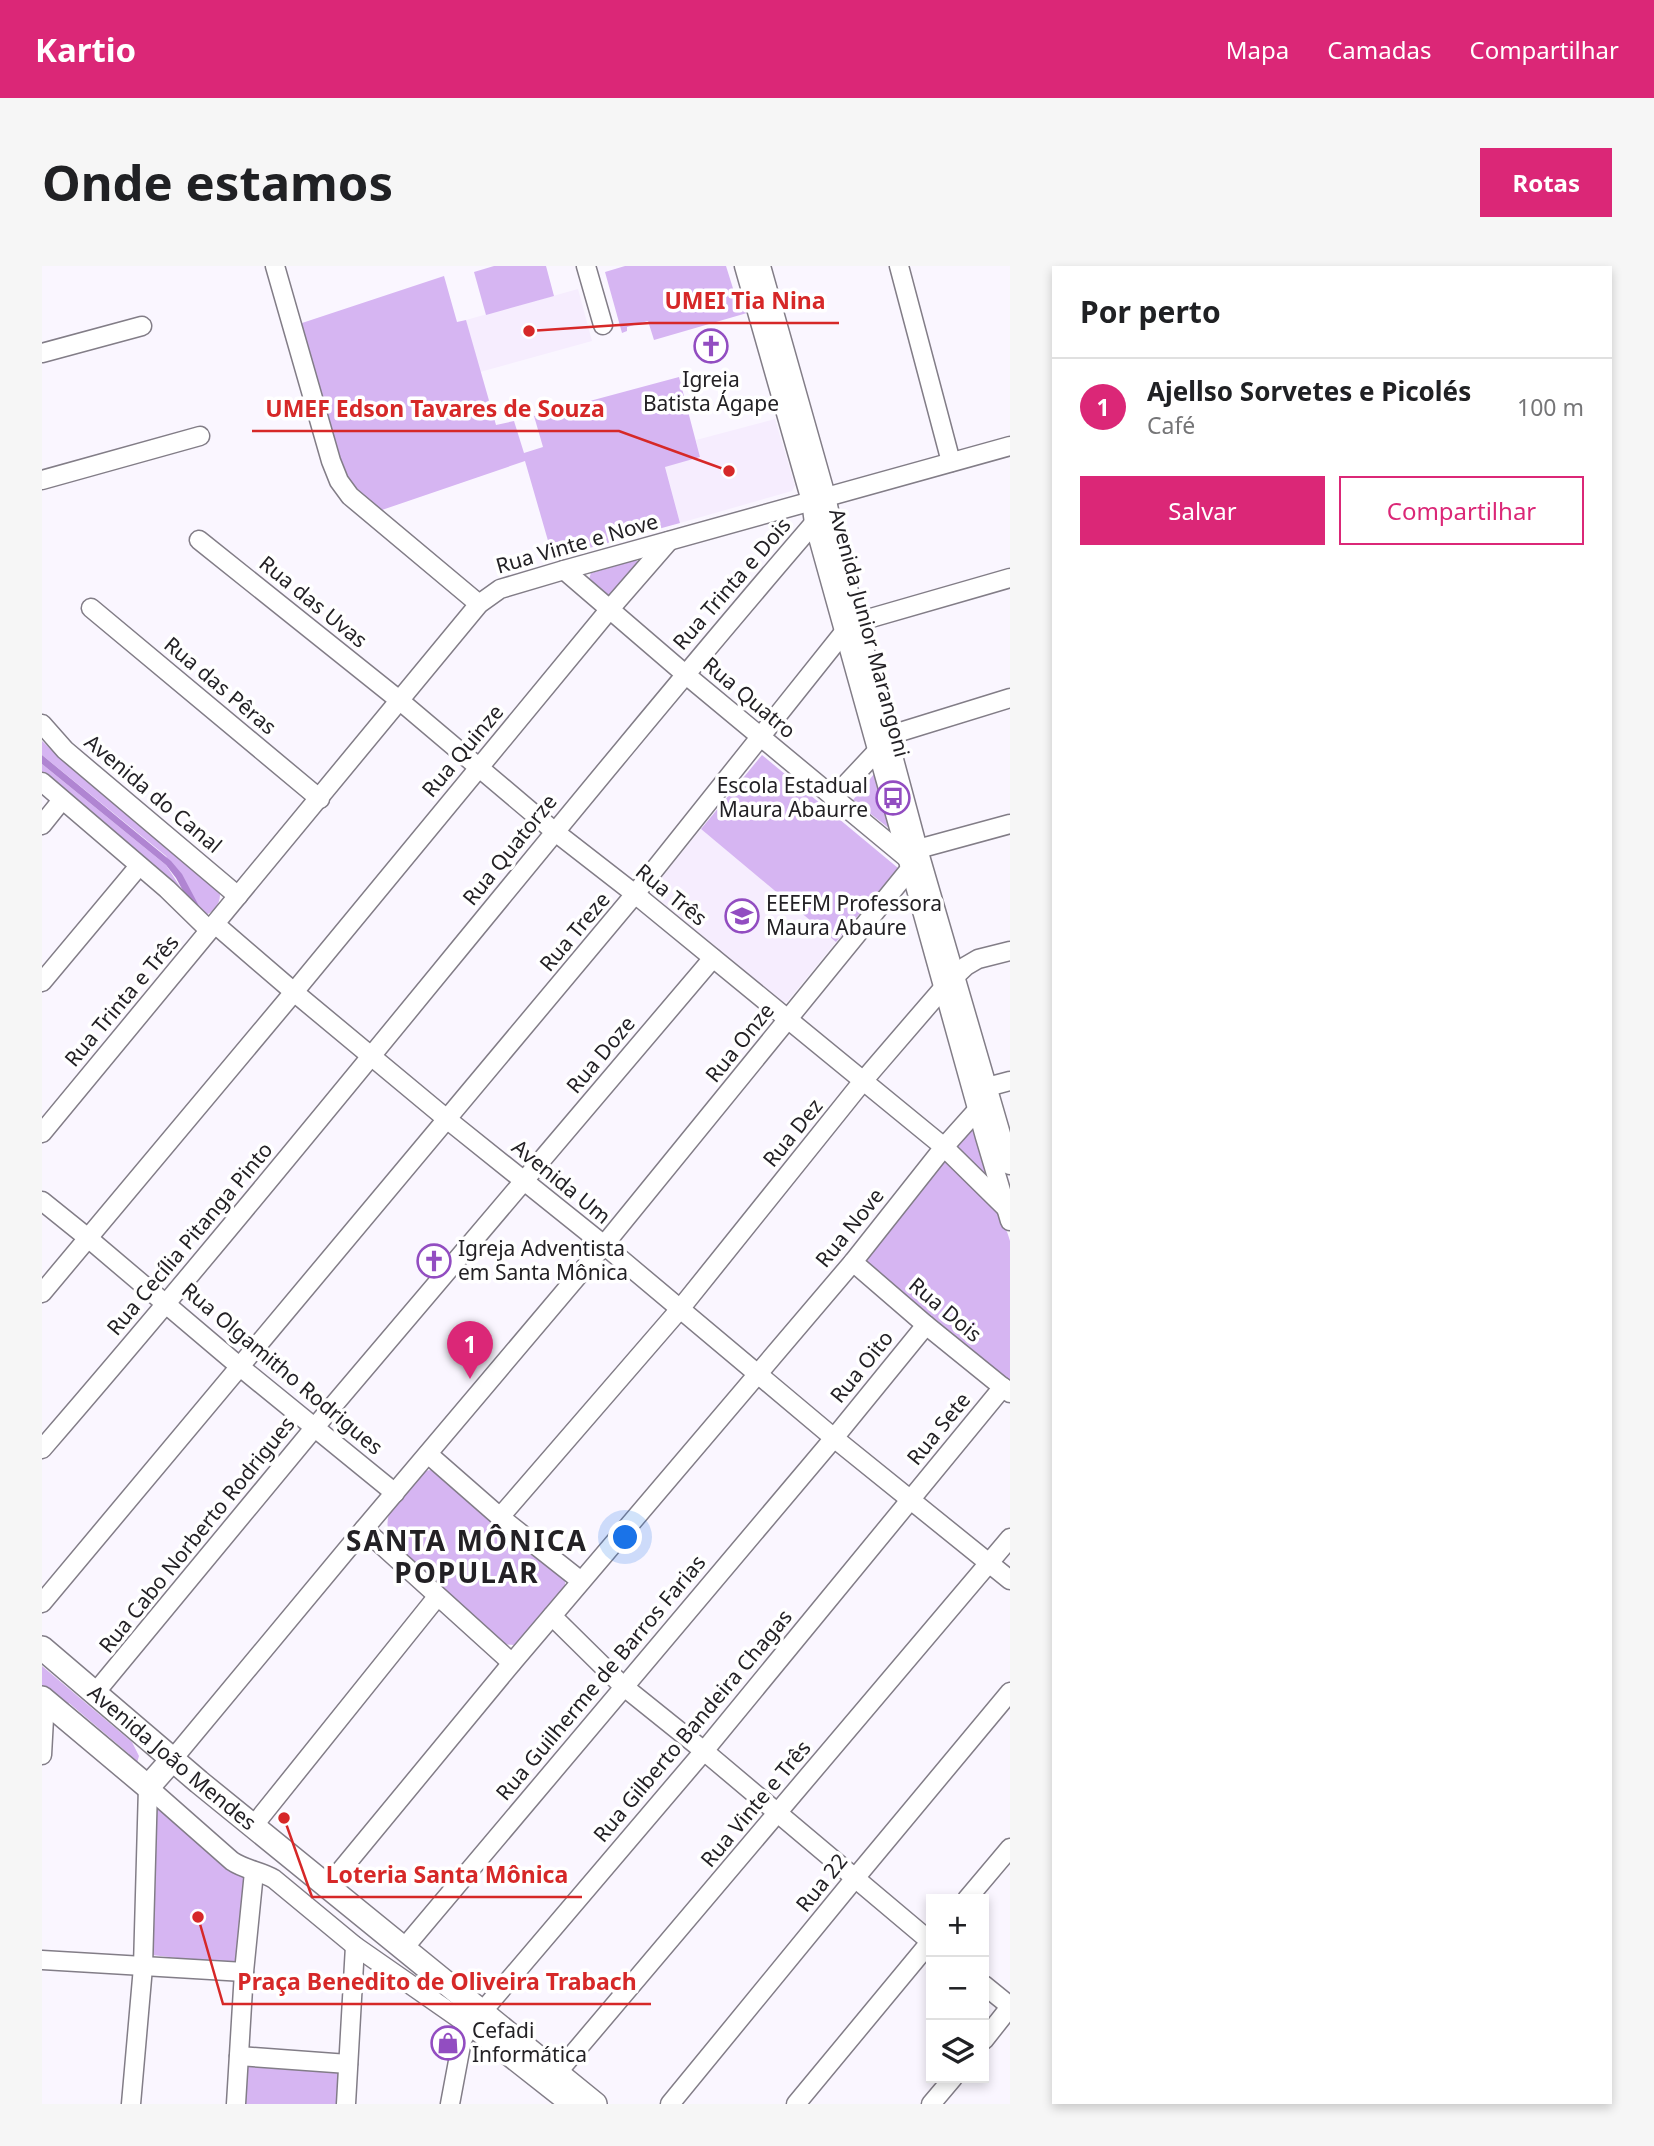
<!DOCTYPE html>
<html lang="pt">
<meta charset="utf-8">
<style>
:root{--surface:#fff;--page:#f6f6f6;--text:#202124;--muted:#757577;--line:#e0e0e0;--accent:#db2777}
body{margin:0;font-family:"Noto Sans",sans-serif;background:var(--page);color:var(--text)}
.controls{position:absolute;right:21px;bottom:21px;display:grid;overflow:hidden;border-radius:0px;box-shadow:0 4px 10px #0003}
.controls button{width:63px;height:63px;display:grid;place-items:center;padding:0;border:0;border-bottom:2px solid var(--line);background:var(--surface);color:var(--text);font:35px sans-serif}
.you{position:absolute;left:584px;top:1272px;width:24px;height:24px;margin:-18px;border:5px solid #fff;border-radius:50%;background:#1a73e8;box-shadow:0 0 0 10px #1a73e833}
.badge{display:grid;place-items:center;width:46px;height:46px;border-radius:50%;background:var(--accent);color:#fff;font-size:23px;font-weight:700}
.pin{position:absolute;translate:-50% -58px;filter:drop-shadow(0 2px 4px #0008)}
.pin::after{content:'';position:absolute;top:37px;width:24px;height:21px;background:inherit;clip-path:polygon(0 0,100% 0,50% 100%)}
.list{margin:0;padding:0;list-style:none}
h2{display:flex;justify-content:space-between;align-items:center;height:91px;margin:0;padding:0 28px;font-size:30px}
h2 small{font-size:23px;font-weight:400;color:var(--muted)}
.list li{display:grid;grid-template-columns:46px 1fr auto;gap:21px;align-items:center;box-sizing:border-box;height:98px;padding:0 28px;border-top:2px solid var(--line)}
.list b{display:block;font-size:26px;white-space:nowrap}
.list p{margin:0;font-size:23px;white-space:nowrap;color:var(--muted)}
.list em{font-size:23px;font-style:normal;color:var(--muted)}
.actions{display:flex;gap:14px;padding:21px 28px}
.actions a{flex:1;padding:16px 0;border:2px solid var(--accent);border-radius:0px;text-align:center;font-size:24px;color:var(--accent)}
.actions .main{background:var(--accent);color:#fff}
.icon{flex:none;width:38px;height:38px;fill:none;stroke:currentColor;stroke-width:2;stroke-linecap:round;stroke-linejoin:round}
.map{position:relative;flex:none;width:968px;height:1838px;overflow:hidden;border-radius:0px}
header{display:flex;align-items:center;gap:42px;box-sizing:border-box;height:98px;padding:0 35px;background:var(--accent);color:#fff}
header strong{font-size:33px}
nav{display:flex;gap:38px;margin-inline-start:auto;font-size:24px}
.intro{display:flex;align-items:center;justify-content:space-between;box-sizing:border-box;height:168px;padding:0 42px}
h1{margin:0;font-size:49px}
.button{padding:18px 32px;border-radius:0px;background:var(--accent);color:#fff;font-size:24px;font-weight:700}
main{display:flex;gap:42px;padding:0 42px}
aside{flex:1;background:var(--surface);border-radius:0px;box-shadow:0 4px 10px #0003}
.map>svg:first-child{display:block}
.built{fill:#f6edfe}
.green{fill:#d6b5f2}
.water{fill:#b085d2}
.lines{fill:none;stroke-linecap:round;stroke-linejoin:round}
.minor-casing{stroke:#827d87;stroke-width:21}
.major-casing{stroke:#827d87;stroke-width:26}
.minor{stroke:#fff;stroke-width:18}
.major{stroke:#fff;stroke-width:23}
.labels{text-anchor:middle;stroke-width:7;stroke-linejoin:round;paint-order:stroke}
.poi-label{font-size:21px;fill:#232125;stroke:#fff;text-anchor:start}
.street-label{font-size:21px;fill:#232125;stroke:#fff}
.district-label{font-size:28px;font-weight:bold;letter-spacing:2px;fill:#232125;stroke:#fff}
.leader{fill:none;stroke:#d62828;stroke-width:2.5}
.callout-dot{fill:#d62828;stroke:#fff;stroke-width:2.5}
.callout-label{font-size:23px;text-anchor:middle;font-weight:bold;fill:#d62828;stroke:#fff;stroke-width:7;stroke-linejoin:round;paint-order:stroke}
</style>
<header>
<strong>Kartio</strong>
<nav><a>Mapa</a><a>Camadas</a><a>Compartilhar</a></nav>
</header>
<div class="intro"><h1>Onde estamos</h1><a class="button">Rotas</a></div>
<main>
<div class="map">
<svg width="968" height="1838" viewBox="0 0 968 1838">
<rect width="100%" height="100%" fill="#faf6ff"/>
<g class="built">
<path d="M536,23l14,52 -112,31 -14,-52z"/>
<path d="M733,153l20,67 -3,5 -112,32 -15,-57 35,-9 -4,-17z"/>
<path d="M659,563l135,113 -49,60h-7l-130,-110z"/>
</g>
<g class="green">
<path d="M452,0h52l8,30 -68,19 -12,-43z"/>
<path d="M583,0h101l10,32 8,7 3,8 -93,27 -6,-19 -21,6v4l-5,2 -17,-61z"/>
<path d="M402,10l13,46 9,-2 30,105 18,-4 10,32 19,-6 -9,-31 145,-39 21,80 -35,10 15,56 -127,35 -28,-97 -146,50c-15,-15 -29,-27 -37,-46l-43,-141z"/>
<path d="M594,294l3,2 -29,33h-3l-18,-16 2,-6z"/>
<path d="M0,475l16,15 161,134c4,11 -5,22 -15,26l-38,-60 -124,-101z"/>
<path d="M720,489l136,113 -62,74 -135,-113z"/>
<path d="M0,498l124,101 22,34 -29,-28 -117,-98z"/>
<path d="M836,503l17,64 -42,-33z"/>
<path d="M931,859l14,48 -2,1 -28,-26 1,-5z"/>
<path d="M899,895h7c27,25 52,43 62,80v140l-139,-115 -4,-6v-6z"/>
<path d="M389,1204h5l129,108v9l-3,4 -48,54 -11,-1 -110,-100c-13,-27 -1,-39 16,-59 7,-8 11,-14 22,-15z"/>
<path d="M0,1400l90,76 7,14 -3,10 -9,-8 2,-4 -60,-51 -4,4 -23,-20z"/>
<path d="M115,1538l88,74 -8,87 -85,-10z"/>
<path d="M204,1799l94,5 -2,34h-95z"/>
</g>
<path class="water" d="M0,489l129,106 11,13 17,32 -4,7 -19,-35 -10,-13 -124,-101z"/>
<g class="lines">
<defs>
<g id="minor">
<path d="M233,0l56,195 8,20 11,15 129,108"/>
<path d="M544,0l17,59"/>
<path d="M702,0l67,235 3,22 171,614 25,84"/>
<path d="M719,0l65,230 10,47 82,306 92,316"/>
<path d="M857,0l52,196"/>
<path d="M0,87l100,-27"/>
<path d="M0,214l158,-44"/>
<path d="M157,274l200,160 155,131 81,63 309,253 63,62h3"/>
<path d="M522,304l121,104 223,185"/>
<path d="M49,342l229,191"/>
<path d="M0,458l23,26 173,146"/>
<path d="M0,516l125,107 42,41"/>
<path d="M791,532l45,-48 22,-18 110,-34"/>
<path d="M0,559l20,-25"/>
<path d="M876,583l92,-25"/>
<path d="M173,658l79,68 154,128 156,125 230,193 176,142"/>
<path d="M0,716l97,-116"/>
<path d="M934,824l34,-9"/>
<path d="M0,867l437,-529 21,-15 64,-19 446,-124"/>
<path d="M0,935l46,37 151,128 156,127"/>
<path d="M811,996l73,63 84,68"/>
<path d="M0,1027l252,-301 315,-382 60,-69"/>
<path d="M0,1183c263,-304 510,-621 772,-926"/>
<path d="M386,1188l72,63 81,64"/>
<path d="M458,1251l180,-208 183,-228 81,-94 22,-21 12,-7 32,-8"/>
<path d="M322,1263l148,134"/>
<path d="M0,1337l593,-709 209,-262 13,-10 153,-44"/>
<path d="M510,1350l71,70 81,65 227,191"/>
<path d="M53,1427l220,-266 398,-469"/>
<path d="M0,1489l3,-55"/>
<path d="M130,1494l192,-231 240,-284 306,-376"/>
<path d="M106,1521l84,74c13,9 29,10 42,18l81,67 115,80 99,78"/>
<path d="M212,1559l183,-228"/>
<path d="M286,1620l184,-223 341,-401 91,-115 34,-38 13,-5"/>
<path d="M925,1633l43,-51"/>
<path d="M362,1682l430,-510 92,-113"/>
<path d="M0,1694l202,12"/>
<path d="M942,1719l26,21"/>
<path d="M942,1774l26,-33"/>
<path d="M197,1790l109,8"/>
<path d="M515,1807l453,-535"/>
<path d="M89,1838l12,-137 5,-180"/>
<path d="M194,1838l8,-132 10,-100"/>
<path d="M304,1838l9,-158"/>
<path d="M408,1838l12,-64 8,-14 234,-275 299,-364"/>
<path d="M628,1838l186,-227 154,-185"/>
<path d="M754,1838l135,-163"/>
<path d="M889,1838l22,-26"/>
</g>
<g id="major">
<path id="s1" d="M0,1382l157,134 396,322"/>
<path d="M0,1432l106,89 24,-27"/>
</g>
</defs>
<use href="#minor" class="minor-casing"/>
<use href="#major" class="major-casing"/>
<use href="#minor" class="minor"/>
<use href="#major" class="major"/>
</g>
<defs>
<symbol id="church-ring" viewBox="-11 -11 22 22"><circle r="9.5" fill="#fff" stroke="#924dc1" stroke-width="1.5"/><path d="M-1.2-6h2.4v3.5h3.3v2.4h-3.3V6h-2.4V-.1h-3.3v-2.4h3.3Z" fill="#924dc1"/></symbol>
<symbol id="bus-ring" viewBox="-11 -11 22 22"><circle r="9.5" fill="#fff" stroke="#924dc1" stroke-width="1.5"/><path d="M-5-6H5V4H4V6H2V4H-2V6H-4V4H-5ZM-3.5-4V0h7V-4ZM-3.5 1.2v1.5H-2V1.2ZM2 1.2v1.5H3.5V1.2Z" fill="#924dc1"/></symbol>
<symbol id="school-ring" viewBox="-11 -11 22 22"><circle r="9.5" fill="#fff" stroke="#924dc1" stroke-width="1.5"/><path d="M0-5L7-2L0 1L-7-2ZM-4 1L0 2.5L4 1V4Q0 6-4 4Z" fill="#924dc1"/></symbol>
<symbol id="shop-ring" viewBox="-11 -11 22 22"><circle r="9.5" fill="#fff" stroke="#924dc1" stroke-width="1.5"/><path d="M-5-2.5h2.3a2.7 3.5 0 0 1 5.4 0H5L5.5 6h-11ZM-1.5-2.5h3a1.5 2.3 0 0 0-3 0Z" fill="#924dc1"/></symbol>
</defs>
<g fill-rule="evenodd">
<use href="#church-ring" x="650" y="61" width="38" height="38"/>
<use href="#bus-ring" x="832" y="513" width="38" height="38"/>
<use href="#school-ring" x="681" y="631" width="38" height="38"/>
<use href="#church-ring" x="373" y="976" width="38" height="38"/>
<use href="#shop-ring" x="387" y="1758" width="38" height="38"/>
</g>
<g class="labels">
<g class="poi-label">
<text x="669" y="121" text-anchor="middle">Igreja<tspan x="669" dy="24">Batista Ágape</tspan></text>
<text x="826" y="527" text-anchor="end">Escola Estadual<tspan x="826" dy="24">Maura Abaurre</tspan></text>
<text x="724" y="645">EEEFM Professora<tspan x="724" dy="24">Maura Abaure</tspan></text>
<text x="416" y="990">Igreja Adventista<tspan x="416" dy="24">em Santa Mônica</tspan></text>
<text x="430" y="1772">Cefadi<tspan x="430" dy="24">Informática</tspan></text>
</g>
<g class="street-label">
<text transform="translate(535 278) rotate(-16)" y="7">Rua Vinte e Nove</text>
<text transform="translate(690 318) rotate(-49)" y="7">Rua Trinta e Dois</text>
<text transform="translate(271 336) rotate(39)" y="7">Rua das Uvas</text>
<text transform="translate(827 367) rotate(75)" y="7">Avenida Junior Marangoni</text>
<text transform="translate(178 420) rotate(40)" y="7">Rua das Pêras</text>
<text transform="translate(707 432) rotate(40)" y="7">Rua Quatro</text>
<text transform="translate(421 485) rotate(-50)" y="7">Rua Quinze</text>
<text transform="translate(111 528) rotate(40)" y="7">Avenida do Canal</text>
<text transform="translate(468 584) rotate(-51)" y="7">Rua Quatorze</text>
<text transform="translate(629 629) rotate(39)" y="7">Rua Três</text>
<text transform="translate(533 666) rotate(-50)" y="7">Rua Treze</text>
<text transform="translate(80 735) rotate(-50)" y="7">Rua Trinta e Três</text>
<text transform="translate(698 777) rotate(-51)" y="7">Rua Onze</text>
<text transform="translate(559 789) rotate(-50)" y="7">Rua Doze</text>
<text transform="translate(751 867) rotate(-51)" y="7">Rua Dez</text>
<text transform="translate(519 916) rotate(39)" y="7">Avenida Um</text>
<text transform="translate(808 962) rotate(-51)" y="7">Rua Nove</text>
<text transform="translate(148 973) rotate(-50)" y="7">Rua Cecília Pitanga Pinto</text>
<text transform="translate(903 1044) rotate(40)" y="7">Rua Dois</text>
<text transform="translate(820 1101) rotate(-51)" y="7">Rua Oito</text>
<text transform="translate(240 1103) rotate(40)" y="7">Rua Olgamitho Rodrigues</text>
<text transform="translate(897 1163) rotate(-51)" y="7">Rua Sete</text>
<text transform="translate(155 1269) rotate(-51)" y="7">Rua Cabo Norberto Rodrigues</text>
<text transform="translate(559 1412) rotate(-50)" y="7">Rua Guilherme de Barros Farias</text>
<text transform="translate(651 1460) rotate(-50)" y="7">Rua Gilberto Bandeira Chagas</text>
<text dy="7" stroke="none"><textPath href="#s1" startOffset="170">Avenida João Mendes</textPath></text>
<text transform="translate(714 1538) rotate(-50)" y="7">Rua Vinte e Três</text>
<text transform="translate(780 1617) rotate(-51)" y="7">Rua 22</text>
</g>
<g class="district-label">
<text x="425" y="1285">SANTA MÔNICA<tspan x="425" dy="32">POPULAR</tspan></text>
</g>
</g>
<path class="leader" d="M487 65L608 57H797M687 205L577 165H210M242 1552L270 1631H540M156 1651L181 1738H609"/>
<g class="callout-dot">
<circle cx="487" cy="65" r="7"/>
<circle cx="687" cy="205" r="7"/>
<circle cx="242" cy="1552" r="7"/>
<circle cx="156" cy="1651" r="7"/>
</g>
<g class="callout-label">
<text x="703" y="43">UMEI Tia Nina</text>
<text x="393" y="151">UMEF Edson Tavares de Souza</text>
<text x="405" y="1617">Loteria Santa Mônica</text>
<text x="395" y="1724">Praça Benedito de Oliveira Trabach</text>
</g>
</svg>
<div class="controls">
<button>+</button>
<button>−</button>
<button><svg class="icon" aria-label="layers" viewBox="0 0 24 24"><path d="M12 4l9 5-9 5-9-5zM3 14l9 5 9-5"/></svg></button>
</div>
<div class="you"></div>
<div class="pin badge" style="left:428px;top:1113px">1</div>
</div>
<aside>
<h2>Por perto<small></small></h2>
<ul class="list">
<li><span class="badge">1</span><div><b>Ajellso Sorvetes e Picolés</b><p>Café</p></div><em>100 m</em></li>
</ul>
<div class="actions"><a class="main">Salvar</a><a>Compartilhar</a></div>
</aside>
</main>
